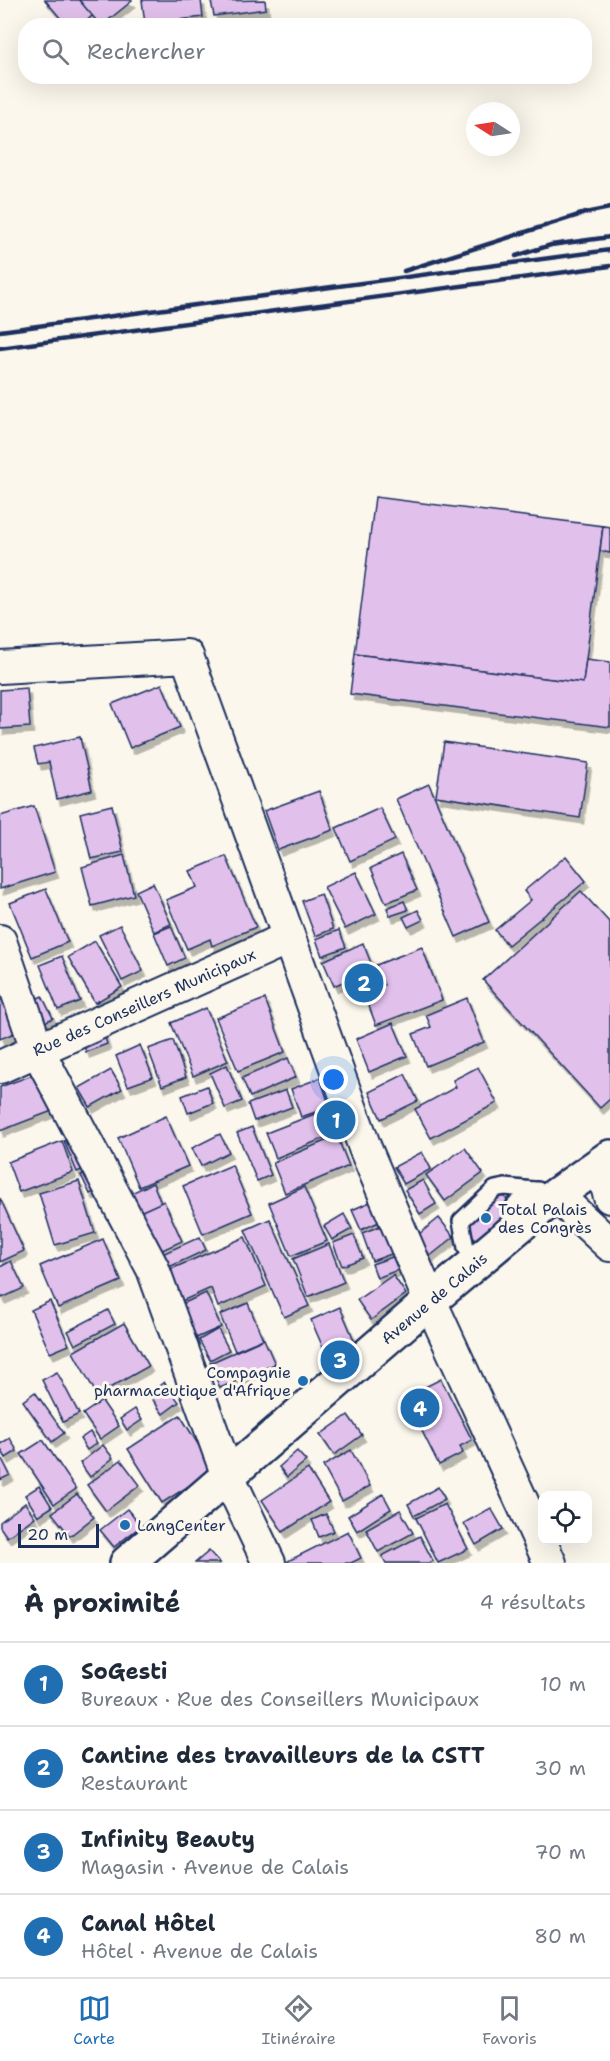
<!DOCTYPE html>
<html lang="fr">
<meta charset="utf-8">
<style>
:root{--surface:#fff;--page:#f2f2f3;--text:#1f2937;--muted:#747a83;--line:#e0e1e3;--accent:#1f6fb2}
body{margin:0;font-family:"Shantell Sans",sans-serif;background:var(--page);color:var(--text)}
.controls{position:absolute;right:18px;bottom:18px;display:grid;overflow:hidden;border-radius:12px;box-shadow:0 6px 24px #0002}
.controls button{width:54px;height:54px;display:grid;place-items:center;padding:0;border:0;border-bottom:2px solid var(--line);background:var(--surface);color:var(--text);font:30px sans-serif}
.compass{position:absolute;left:466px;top:102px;width:54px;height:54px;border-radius:50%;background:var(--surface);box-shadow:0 6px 24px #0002;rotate:282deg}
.scale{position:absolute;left:18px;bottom:15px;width:81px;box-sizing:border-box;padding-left:6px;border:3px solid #1b2f5e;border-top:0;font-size:16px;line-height:21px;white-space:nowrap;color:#1b2f5e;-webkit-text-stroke:4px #fbf7ec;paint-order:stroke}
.you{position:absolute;left:334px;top:1080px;width:21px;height:21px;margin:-15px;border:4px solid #fff;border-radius:50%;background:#1a73e8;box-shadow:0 0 0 9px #1a73e833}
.badge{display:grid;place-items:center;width:39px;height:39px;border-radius:50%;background:var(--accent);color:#fff;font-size:20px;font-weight:700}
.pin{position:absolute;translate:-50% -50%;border:3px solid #fff;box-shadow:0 2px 6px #0006}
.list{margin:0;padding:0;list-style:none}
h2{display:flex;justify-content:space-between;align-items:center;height:78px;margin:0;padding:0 24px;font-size:26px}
h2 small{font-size:20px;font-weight:400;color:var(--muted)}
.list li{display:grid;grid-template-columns:39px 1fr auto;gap:18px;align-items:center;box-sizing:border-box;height:84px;padding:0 24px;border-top:2px solid var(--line)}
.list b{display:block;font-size:22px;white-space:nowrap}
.list p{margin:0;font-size:20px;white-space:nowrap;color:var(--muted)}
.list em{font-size:20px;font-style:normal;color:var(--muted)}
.icon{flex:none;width:33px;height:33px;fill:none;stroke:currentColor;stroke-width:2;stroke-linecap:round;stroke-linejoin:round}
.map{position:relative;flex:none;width:610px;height:1563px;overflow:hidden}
.search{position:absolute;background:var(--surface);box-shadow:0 6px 24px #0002;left:18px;right:18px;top:18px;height:66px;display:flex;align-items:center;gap:15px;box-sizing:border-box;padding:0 21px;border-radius:24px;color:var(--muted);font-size:22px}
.sheet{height:414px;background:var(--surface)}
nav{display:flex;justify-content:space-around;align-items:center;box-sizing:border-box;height:84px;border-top:2px solid var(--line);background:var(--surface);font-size:16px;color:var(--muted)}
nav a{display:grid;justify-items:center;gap:3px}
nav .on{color:var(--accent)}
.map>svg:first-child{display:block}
.building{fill:#e1c0ec;stroke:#1b2f5e;stroke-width:1.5;filter:url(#shadow)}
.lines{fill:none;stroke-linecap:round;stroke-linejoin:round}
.lane-casing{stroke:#1b2f5e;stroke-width:20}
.street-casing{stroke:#1b2f5e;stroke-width:36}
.secondary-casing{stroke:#1b2f5e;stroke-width:38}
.lane{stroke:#fbf7ec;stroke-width:15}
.street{stroke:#fbf7ec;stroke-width:32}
.secondary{stroke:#fbf7ec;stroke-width:33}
.rail{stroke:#1b2f5e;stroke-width:4.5}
.poi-dot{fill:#1f6fb2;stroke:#fbf7ec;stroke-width:2}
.labels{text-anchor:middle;stroke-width:6;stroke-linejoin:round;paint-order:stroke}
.street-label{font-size:16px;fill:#1b2f5e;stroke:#fbf7ec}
.poi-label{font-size:16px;fill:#1b2f5e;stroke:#fbf7ec;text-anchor:start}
</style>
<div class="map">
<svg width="610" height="1563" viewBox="0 0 610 1563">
<defs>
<filter id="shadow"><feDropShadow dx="3.5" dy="6" stdDeviation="0" flood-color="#0004"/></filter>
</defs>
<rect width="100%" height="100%" fill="#fbf7ec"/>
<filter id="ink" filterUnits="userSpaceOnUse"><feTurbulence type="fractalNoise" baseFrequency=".0167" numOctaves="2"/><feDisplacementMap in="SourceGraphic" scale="12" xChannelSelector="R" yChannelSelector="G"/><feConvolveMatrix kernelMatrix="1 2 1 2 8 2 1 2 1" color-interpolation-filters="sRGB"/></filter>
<g filter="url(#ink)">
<g class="building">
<path d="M45,0h34l14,15 -12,11h-14z"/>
<path d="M79,0h52l1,1 -31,25z"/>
<path d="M142,0h59l2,17 -58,7z"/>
<path d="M265,0l1,9 -52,7 -3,-15z"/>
<path d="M375,497l228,29 -20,157 -228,-29z"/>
<path d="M603,526l7,1v26l-10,-2z"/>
<path d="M355,654l228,29 3,-24 24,3v65l-260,-33z"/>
<path d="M162,684l18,43 -50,21 -18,-44z"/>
<path d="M27,688l3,39 -30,2v-39z"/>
<path d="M80,737l12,53 -35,9 -8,-37 -11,2 -4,-16z"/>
<path d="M444,742l144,21 -8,55 -144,-22z"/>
<path d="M429,784l60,138 -33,15 -60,-138z"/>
<path d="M319,791l14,39 -55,20 -14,-39z"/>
<path d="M112,805l11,47 -32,7 -11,-46z"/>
<path d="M34,806l21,66 -55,17v-73z"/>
<path d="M380,808l15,32 -45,21 -14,-33z"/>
<path d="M401,854l16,36 -31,13 -15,-35z"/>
<path d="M124,855l10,40 -42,11 -10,-39z"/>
<path d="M226,856l30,71 -44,19 -2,-7 -23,10 -21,-49 31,-13 -7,-16z"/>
<path d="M566,856l20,25 -78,64 -13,-15 36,-30 -7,-9z"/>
<path d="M356,872l20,42 -31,15 -21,-42z"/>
<path d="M153,883l18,41 -17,8 -18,-41z"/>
<path d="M46,889l22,53 -36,15 -22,-54z"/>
<path d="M581,891l29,32v176l-10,9 -117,-128z"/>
<path d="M321,894l12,35 -18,7 -13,-35z"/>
<path d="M404,901l4,9 -18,6 -3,-8z"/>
<path d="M418,910l5,10 -15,7 -5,-10z"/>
<path d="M120,925l23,46 -21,10 -23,-46z"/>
<path d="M171,926l14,32 -17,8 -14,-33z"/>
<path d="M339,930l7,17 -24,9 -6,-17z"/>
<path d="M95,941l27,46 -27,16 -27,-46z"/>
<path d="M363,943l10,25 -39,18 -11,-25z"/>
<path d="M422,947l20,53 -66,25 -12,-32 20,-8 -8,-20z"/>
<path d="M62,956l18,45 -22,9 -18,-45z"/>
<path d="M42,996l11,22 -8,4 -11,-22z"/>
<path d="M8,997l14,33 -22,9v-39z"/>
<path d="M467,998l17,44 -58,24 -13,-32 18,-7 -5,-12z"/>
<path d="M265,999l20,53 -47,19 -22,-53z"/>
<path d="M206,1008l22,53 -35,15 -22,-53z"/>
<path d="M393,1023l14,33 -38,16 -13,-33z"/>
<path d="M104,1034l3,10 -21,8 -3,-10z"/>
<path d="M173,1040l13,37 -24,9 -14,-37z"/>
<path d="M140,1045l13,32 -25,9 -12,-30z"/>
<path d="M288,1058l8,19 -46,20 -8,-19z"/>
<path d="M227,1065l15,36 -17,7 -15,-35z"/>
<path d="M478,1067l19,36 -66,35 -16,-29 41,-22 -3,-7z"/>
<path d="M111,1070l11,19 -32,18 -11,-19z"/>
<path d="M38,1073l14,38 -52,20v-44z"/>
<path d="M405,1074l13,27 -37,18 -12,-27z"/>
<path d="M320,1078l10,29 -29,10 -10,-28z"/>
<path d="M207,1086l6,17 -25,10 -6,-17z"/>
<path d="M286,1090l6,17 -38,14 -6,-17z"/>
<path d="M325,1110l9,24 -58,24 -10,-25z"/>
<path d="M166,1116l22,50 -49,21 -21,-49z"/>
<path d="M252,1127l19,48 -14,6 -20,-48z"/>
<path d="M220,1134l9,18 -28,14 -9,-18z"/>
<path d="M80,1135l13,30 -16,7 -13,-31z"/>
<path d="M337,1136l12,30 -64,27 -12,-30z"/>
<path d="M62,1141l11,31 -54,20 -11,-30z"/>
<path d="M465,1148l18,25 -38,28 -19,-26z"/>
<path d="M422,1152l9,17 -27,15 -10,-17z"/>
<path d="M232,1165l20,48 -49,21 -20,-48z"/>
<path d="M97,1167l9,19 -16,8 -9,-19z"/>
<path d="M423,1180l13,24 -16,10 -15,-24z"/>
<path d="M79,1181l16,52 -40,12 -16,-52z"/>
<path d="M153,1183l8,20 -21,9 -9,-19z"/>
<path d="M304,1187l23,54 -36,15 -22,-53z"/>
<path d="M498,1191l21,20 -37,35 -19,-21z"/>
<path d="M0,1198l24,53 -24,11z"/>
<path d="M164,1201l18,40 -24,11 -18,-40z"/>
<path d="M370,1202l9,20 -18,8 -9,-20z"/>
<path d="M344,1214l8,15 -20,11 -8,-14z"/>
<path d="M439,1218l15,19 -30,24 -15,-19z"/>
<path d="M270,1219l39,87 -25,11 -39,-87z"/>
<path d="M383,1225l11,28 -22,8 -10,-28z"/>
<path d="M354,1235l9,23 -21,8 -9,-23z"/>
<path d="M200,1237l6,13 -39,18 -7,-13z"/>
<path d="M245,1237l21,49 -48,21 -7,-19 -29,13 -13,-31z"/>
<path d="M103,1239l18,42 -63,27 -18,-42z"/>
<path d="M329,1244l15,38 -36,15 -15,-38z"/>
<path d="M398,1255l5,13 -26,10 -5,-14z"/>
<path d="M11,1261l13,27 -22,10 -2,-5v-26z"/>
<path d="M393,1275l13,19 -35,26 -14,-20z"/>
<path d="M206,1293l15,34 -27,12 -14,-34z"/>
<path d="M50,1301l19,44 -19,8 -19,-43z"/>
<path d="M248,1303l15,36 -28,12 -15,-36z"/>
<path d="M340,1307l20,47 -29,12 -20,-46z"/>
<path d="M108,1310l7,14 -40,21 -7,-14z"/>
<path d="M124,1323l25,43 -52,29 -24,-43z"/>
<path d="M218,1329l11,21 -19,10 -11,-20z"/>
<path d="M264,1339l11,25 -55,24 -10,-25z"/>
<path d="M57,1372l22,42 -16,8 -21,-42z"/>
<path d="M441,1379l31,61 -12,6 3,7 -24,12 -34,-68z"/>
<path d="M164,1382l15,20 -16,12 -14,-20z"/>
<path d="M35,1392l29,41 -12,9 -29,-41z"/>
<path d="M102,1401l17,25 -19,13 -17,-25z"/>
<path d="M135,1409l7,11 -15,10 -7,-11z"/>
<path d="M180,1415l34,55 -52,33 -34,-54z"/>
<path d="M348,1415l14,20 -28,20 -14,-20z"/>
<path d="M90,1432l7,11 -10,7 -7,-11z"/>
<path d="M10,1438l7,13 -11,7 -6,-10v-4z"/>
<path d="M43,1440l33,49 -22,15 -33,-50z"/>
<path d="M103,1445l10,13 -23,19 -10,-14z"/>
<path d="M351,1450l19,36 -28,15 -19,-35z"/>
<path d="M297,1451l9,10 -19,16 -8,-10z"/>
<path d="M0,1455l10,20 -10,5z"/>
<path d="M121,1460l19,25 -34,26 -19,-26z"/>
<path d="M308,1469l21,33 -46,30 -21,-32z"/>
<path d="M39,1486l13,21 -14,9 -13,-21z"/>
<path d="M438,1487l7,12 -31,17 -6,-12z"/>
<path d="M77,1494l17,23 -24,19 -18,-23z"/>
<path d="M383,1494l8,15 -34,22 -9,-15z"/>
<path d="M25,1503l10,14 -28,20 -7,-10v-5z"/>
<path d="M445,1504l23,45 -30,14 -22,-45z"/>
<path d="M491,1508l12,21 -27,16 -12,-22z"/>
<path d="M127,1509l14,17 -27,21 -14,-17z"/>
<path d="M400,1510l13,23 -35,19 -12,-23z"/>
<path d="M326,1514l8,17 -15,6 -7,-17z"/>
<path d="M348,1531l13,27 -10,5h-62l-1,-2z"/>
<path d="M420,1536l13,25 -4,2h-43l-4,-7z"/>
<path d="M209,1551l11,12h-25z"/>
</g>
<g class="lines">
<defs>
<g id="lane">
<path d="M514,1206l19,-16h5"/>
<path d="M466,1248l-5,-27 34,-32 10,-2 28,3"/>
</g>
<g id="street">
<path d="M0,667l187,-11 178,492 65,153 120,262"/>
<path d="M0,941l37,108 116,220 75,207 41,87"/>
<path d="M0,1067l288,-129"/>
<path d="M601,1165l9,32"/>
<path d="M556,1195l54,50"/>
</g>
<path id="secondary" d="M127,1563l303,-262 126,-106 54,-38"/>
</defs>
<use href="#lane" class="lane-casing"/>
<use href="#street" class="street-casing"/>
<use href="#secondary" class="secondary-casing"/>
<use href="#lane" class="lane"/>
<use href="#street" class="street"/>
<use href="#secondary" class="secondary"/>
<g class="rail">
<path d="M516,256l35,-11 59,-8"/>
<path d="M404,271l181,-58 25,-5"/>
<path d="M0,331l610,-81"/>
<path d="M0,348l610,-82"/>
</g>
</g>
</g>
<g class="poi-dot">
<circle cx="486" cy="1218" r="6"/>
<circle cx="303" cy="1381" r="6"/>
<circle cx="125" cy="1525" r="6"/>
</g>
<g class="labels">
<g class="street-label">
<text transform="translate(144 1002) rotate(-24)" y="6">Rue des Conseillers Municipaux</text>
<text transform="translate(434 1298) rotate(-40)" y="6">Avenue de Calais</text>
</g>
<g class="poi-label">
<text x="498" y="1215">Total Palais<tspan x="498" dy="18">des Congrès</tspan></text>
<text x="291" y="1378" text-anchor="end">Compagnie<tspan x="291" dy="18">pharmaceutique d'Afrique</tspan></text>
<text x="137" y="1531">LangCenter</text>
</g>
</g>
</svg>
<div class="controls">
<button><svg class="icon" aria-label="locate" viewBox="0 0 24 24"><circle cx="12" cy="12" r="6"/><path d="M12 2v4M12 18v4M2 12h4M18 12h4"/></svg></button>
</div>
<svg class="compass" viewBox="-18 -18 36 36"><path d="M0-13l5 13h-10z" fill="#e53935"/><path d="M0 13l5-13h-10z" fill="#747a83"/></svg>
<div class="scale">20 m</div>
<div class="you"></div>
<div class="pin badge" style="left:336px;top:1120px">1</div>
<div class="pin badge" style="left:364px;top:983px">2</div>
<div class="pin badge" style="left:340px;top:1360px">3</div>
<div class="pin badge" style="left:420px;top:1408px">4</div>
<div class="search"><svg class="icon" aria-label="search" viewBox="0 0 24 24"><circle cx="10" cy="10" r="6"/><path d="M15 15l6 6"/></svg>Rechercher</div>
</div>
<section class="sheet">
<h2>À proximité<small>4 résultats</small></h2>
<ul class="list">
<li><span class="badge">1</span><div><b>SoGesti</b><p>Bureaux · Rue des Conseillers Municipaux</p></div><em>10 m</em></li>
<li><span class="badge">2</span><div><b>Cantine des travailleurs de la CSTT</b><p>Restaurant</p></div><em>30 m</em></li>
<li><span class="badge">3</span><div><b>Infinity Beauty</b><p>Magasin · Avenue de Calais</p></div><em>70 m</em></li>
<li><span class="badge">4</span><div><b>Canal Hôtel</b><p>Hôtel · Avenue de Calais</p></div><em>80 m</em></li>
</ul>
</section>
<nav>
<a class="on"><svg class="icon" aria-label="map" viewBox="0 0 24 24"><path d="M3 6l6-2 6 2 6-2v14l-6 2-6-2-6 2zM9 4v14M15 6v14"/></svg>Carte</a>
<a><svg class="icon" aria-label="directions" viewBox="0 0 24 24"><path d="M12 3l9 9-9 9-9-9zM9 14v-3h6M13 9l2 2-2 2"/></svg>Itinéraire</a>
<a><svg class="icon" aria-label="saved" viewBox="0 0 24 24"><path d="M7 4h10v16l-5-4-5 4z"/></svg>Favoris</a>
</nav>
